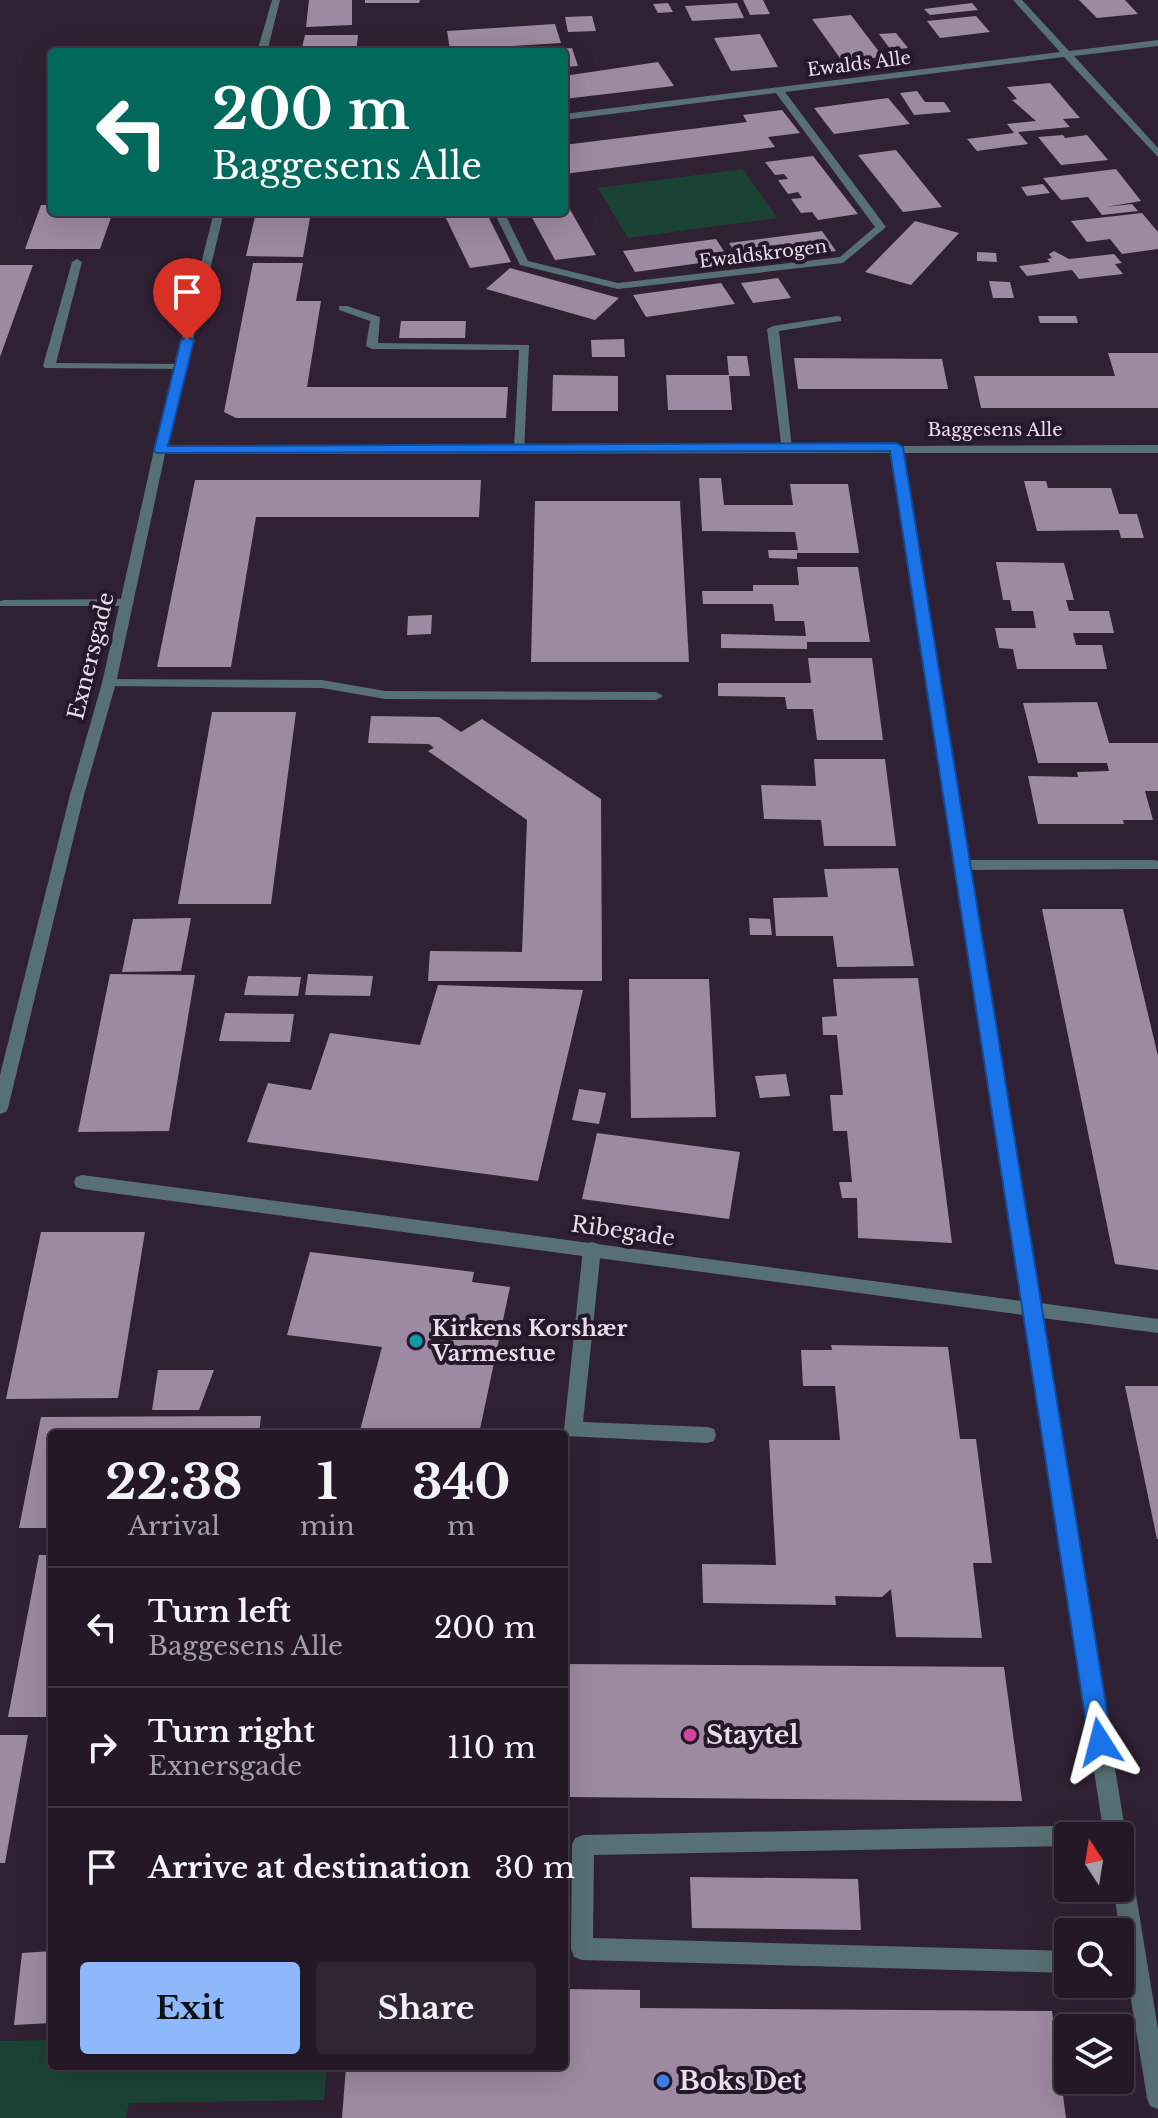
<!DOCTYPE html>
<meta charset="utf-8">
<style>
body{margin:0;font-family:"Libre Baskerville",serif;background:#302533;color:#f1f3f6;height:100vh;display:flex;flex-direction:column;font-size:30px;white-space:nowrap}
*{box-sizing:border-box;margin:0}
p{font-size:26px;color:#a3a0a7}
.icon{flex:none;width:44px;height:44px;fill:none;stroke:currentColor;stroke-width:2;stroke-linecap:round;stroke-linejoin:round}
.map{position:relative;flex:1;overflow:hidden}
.drawer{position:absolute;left:48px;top:1430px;width:520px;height:640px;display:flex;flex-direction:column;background:#241827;border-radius:8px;box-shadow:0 8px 32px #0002,0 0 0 2px #413744}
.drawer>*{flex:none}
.top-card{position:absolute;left:48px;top:48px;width:520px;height:168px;border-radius:8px;box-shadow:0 8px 32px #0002,0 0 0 2px #413744;background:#00695c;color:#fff;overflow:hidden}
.needle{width:52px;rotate:348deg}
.buttons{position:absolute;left:1054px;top:1822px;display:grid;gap:16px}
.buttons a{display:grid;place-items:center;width:80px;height:80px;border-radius:8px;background:#241827;box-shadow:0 8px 32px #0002,0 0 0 2px #413744;font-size:40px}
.pin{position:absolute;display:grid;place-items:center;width:68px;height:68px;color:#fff;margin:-82px -34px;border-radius:50% 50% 50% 0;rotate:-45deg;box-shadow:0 0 8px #0007}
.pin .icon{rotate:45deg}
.me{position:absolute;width:88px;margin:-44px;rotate:351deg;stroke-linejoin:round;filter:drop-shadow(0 0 6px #0008)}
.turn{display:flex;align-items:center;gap:28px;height:168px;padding:0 32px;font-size:36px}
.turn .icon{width:104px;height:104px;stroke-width:2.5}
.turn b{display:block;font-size:56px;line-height:68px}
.eta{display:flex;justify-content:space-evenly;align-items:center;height:136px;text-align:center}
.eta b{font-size:48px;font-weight:700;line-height:56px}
.action{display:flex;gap:16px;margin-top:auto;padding:16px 32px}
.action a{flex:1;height:92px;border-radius:8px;background:#8db9fc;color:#111;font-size:32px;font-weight:700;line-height:92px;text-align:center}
.action a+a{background:#302533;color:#f1f3f6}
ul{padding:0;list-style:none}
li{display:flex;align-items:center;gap:24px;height:120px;padding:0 32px;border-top:2px solid #413744}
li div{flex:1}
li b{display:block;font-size:30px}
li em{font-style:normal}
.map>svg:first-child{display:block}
.green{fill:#1b4333}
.building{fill:#9d89a1}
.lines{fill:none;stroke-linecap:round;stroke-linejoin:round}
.lane{fill:#577075;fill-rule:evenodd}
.street{fill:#577075;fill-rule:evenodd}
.route{fill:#1a73e8;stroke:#114b97;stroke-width:2}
.culture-dot{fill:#0f9aa8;stroke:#26172a;stroke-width:3}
.hotel-dot{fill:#d1479c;stroke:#26172a;stroke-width:3}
.shop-dot{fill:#3f7fe0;stroke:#26172a;stroke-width:3}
.labels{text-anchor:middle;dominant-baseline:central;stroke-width:8;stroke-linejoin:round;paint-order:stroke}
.far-street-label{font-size:18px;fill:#e9deec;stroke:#26172a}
.street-label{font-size:22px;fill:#e9deec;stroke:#26172a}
.poi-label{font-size:22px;font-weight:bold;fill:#e9deec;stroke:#26172a;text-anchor:start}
.near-poi-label{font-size:26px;font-weight:bold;fill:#e9deec;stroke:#26172a;text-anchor:start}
</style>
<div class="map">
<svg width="1158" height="2118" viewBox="0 0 1158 2118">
<rect width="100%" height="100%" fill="#302034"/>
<!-- green -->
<g class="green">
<polygon points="743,169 777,218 628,238 598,188"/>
<polygon points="52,2040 52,2066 327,2066 324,2100 129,2103 126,2118 0,2118 0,2041"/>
</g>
<!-- building -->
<g class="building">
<polygon points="309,0 352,0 352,25 306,27"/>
<polygon points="365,0 420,0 419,3 365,3"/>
<polygon points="743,0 763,0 770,14 750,15"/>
<polygon points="1079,0 1125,0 1138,14 1097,18"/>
<polygon points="668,3 673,12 658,13 653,4"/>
<polygon points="737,3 744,18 692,21 685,6"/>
<polygon points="972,3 978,10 930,15 924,9"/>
<polygon points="851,15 883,57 842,61 812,19"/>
<polygon points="592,16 596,31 568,32 565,17"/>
<polygon points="976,16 990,32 940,38 927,21"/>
<polygon points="555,24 561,43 450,50 447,31"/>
<polygon points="896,33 908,48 891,50 879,34"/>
<polygon points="760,34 778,67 731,71 714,38"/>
<polygon points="305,35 358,35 356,52 301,52"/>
<polygon points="438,47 440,52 400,52 400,50"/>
<polygon points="572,48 578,66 564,67 564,52 559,52 558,49"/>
<polygon points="658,62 674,86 564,99 564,76"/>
<polygon points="1050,83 1080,118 1063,119 1070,127 1018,132 1028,144 977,151 967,139 1014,133 1007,124 1036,121 1012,100 1017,99 1007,87"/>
<polygon points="917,91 925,102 944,102 951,112 914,115 900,93"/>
<polygon points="888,98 910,124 834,134 814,108"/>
<polygon points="782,110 800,133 768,137 775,147 564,174 564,145 747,122 743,115"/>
<polygon points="1063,135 1065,138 1087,135 1108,160 1061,165 1038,137"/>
<polygon points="896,150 942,207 903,212 858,155"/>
<polygon points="813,156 858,214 818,220 812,212 801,213 791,199 802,198 798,192 788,194 778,180 788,179 784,174 775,175 765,162"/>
<polygon points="1116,169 1141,201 1106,207 1132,204 1138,211 1102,215 1088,197 1061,200 1043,178"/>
<polygon points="1043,184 1050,193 1027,196 1021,187"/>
<polygon points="564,199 596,255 555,260 529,212 564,212"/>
<polygon points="41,205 52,205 52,212 113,212 100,249 25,249"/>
<polygon points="256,212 311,212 303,257 246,256"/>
<polygon points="443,212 486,212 511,262 470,268"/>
<polygon points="1142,213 1158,232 1158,249 1122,254 1110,239 1087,242 1071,221"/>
<polygon points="915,221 959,233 911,285 865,272"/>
<polygon points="822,231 836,251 742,264 729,243"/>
<polygon points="716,239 729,259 635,272 623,251"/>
<polygon points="1054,251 1069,259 1114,254 1122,263 1115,264 1123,274 1079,279 1072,270 1027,276 1019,266 1050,262 1047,259 1052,258 1049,254"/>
<polygon points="977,252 996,253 997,262 977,261"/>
<polygon points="253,263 303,263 296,301 321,301 307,387 508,387 506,418 236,418 224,412"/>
<polygon points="0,265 33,265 0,357"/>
<polygon points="510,268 619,298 595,320 486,289"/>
<polygon points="778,278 791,298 753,303 741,283"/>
<polygon points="989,281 1010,282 1014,298 993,298"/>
<polygon points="721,283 735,304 646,317 633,295"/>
<polygon points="1038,316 1076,316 1078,323 1040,323"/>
<polygon points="401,321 466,321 465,338 399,338"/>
<polygon points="624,339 625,357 592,357 591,340"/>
<polygon points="1108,353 1158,353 1158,408 981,408 974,376 1115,376"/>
<polygon points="727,356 747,356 750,376 729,376"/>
<polygon points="794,358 942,359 948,389 798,389"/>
<polygon points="553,375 618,376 618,411 552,411"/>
<polygon points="666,375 729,375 732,410 668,410"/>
<polygon points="699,478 721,478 724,505 793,505 790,484 848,484 859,553 797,553 797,559 769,558 768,550 798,550 795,532 702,531"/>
<polygon points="195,480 481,480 479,517 256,517 231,667 157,667"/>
<polygon points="1024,481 1046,481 1048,488 1111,488 1119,514 1137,514 1144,538 1121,538 1119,530 1037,531"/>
<polygon points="535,501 680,501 689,662 531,662"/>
<polygon points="996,562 1064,563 1074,600 1066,600 1069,611 1109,611 1114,633 1073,633 1076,645 1102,645 1107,669 1017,669 1013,649 999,648 995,628 1036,628 1033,611 1012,611 1010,600 1003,600"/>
<polygon points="797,567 858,567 870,642 807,642 807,649 721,648 721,634 806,636 804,621 775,621 773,604 703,604 702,591 753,591 753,585 799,585"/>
<polygon points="432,615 431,634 407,635 408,616"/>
<polygon points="808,658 872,658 883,740 817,740 813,709 787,709 785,697 718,696 718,683 811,683"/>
<polygon points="1097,702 1109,743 1158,743 1158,791 1145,791 1153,820 1123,820 1124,824 1038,824 1028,776 1078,777 1077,772 1109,771 1107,763 1038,763 1023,703"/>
<polygon points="212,712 296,712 271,904 178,904"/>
<polygon points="371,716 439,717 461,732 482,719 601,799 602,981 428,981 430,951 522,952 527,820 428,751 434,748 429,744 368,743"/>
<polygon points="814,759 885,759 896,846 824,846 821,820 764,819 761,785 816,786"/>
<polygon points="898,868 914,966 837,967 833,936 776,936 773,898 828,897 824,869"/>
<polygon points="1042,909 1123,909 1158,1056 1158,1270 1115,1264"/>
<polygon points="191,918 181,971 122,972 133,919"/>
<polygon points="749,918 770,919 772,935 750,935"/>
<polygon points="110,974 195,975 169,1131 78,1132"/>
<polygon points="308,974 373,976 370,996 305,995"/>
<polygon points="248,976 301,977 298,996 244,995"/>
<polygon points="918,978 952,1243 858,1238 857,1198 842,1198 839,1182 852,1182 847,1131 833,1131 830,1095 843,1095 837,1035 823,1035 822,1017 837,1016 833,979"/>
<polygon points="629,979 709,979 716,1117 631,1118"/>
<polygon points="438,985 583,990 538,1181 247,1142 268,1083 311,1090 330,1033 420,1045"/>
<polygon points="225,1013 294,1014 290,1042 219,1041"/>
<polygon points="786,1074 790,1096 760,1098 755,1076"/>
<polygon points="579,1089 606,1093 599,1124 572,1120"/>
<polygon points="597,1133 740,1152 729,1219 582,1199"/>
<polygon points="41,1232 145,1232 118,1398 6,1399"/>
<polygon points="310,1252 474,1272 472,1282 510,1287 479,1434 359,1434 382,1347 287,1335"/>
<polygon points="831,1345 948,1347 960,1439 976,1439 992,1563 973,1563 982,1638 896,1637 891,1589 882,1597 835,1596 836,1605 703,1603 702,1564 776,1565 769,1440 840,1440 835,1386 803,1386 801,1350 832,1350"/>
<polygon points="158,1370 214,1370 199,1410 152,1410"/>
<polygon points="1125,1386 1158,1386 1158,1539 1157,1539"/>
<polygon points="261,1416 259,1434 52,1434 52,1528 19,1528 41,1417"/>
<polygon points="39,1555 52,1555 52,1717 8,1717"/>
<polygon points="564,1664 1004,1667 1022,1801 564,1797"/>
<polygon points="0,1735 28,1735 5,1863 0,1863"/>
<polygon points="690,1877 858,1879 861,1930 692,1928"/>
<polygon points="52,1951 52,2023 14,2025 22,1953"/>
<polygon points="564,1989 640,1990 640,2008 1052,2011 1066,2118 342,2118 346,2066 564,2066"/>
</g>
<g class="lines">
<!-- lane -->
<g class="lane">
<polygon points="77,259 82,262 56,363 181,364 187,367 185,369 45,368 43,366 72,262"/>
<polygon points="339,306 347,306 380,317 378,343 529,345 524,452 516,452 514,449 519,350 372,349 366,346 370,321 339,310"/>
<polygon points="837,316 841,317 841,321 779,331 792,448 786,452 782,451 767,329 773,326"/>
<polygon points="127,599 133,603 132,606 0,606 0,601 5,600"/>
<polygon points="109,679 322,680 385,691 656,692 663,696 656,700 385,699 322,688 104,686 104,680"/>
<polygon points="962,860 1154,860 1158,861 1158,869 962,870 955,865"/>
<polygon points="592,1242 598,1244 601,1249 583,1422 707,1427 714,1429 716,1435 714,1441 707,1443 566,1436 564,1430 583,1249 586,1244"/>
<polygon points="1115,1825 1122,1828 1126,1835 1120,1843 1120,1836 1068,1836 1068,1846 594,1855 593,1938 1068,1951 1068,1973 582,1960 574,1957 571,1949 572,1845 575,1838 583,1835"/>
</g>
<!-- street -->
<g class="street">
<polygon points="272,0 280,0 267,52 257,52"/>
<polygon points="1013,0 1022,0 1069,51 1158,40 1158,46 1074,56 1158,148 1158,157 1064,57 785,92 886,227 843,263 618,289 520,265 494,212 504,212 528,261 618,283 840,257 875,227 776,93 564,120 564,114 1060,52"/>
<polygon points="214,212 224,212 167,446 891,446 896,443 901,446 1158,445 1158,453 903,453 1040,1303 1158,1319 1158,1333 1042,1318 1126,1836 1122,1843 1120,1844 1120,1836 1104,1836 1024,1315 82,1189 76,1187 74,1182 76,1177 82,1175 1022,1301 891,453 165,454 116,683 84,795 8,1108 6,1112 0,1114 0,1075 70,795 102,683 154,450"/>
<polygon points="1120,1853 1128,1856 1131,1864 1158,2029 1158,2109 1150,2106 1147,2098 1113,1888 1120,1888"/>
</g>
</g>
<!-- route -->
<polygon class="route" points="187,337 194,340 168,446 896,443 903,447 1112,1742 1109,1750 1100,1754 1092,1750 1089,1742 890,451 156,453 154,450 181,340"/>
<!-- markers -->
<circle class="culture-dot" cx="416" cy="1341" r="8"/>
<circle class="hotel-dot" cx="690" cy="1735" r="8"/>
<circle class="shop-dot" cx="663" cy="2081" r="8"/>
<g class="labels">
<!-- far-street labels -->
<g class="far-street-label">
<text transform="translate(859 64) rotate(-7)">Ewalds Alle</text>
<text transform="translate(763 254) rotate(-7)">Ewaldskrogen</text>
<text x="995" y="430">Baggesens Alle</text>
</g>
<!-- street labels -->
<g class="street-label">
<text transform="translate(91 656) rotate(-76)">Exnersgade</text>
<text transform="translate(623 1231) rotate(8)">Ribegade</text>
</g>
<!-- poi labels -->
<g class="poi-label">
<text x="432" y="1328">Kirkens Korshær<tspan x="432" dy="25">Varmestue</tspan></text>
</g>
<!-- near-poi labels -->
<g class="near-poi-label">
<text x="706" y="1735">Staytel</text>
<text x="679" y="2081">Boks Det</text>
</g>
</g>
</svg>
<div class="buttons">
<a><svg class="needle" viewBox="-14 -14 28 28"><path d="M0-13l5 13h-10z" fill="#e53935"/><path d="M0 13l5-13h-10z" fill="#a3a0a7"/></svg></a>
<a><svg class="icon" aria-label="search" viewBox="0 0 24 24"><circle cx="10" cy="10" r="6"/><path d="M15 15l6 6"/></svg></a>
<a><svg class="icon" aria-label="layers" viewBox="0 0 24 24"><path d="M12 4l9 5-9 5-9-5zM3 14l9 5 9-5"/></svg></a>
</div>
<div class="pin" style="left:187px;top:340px;background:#d93025"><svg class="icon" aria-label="arrive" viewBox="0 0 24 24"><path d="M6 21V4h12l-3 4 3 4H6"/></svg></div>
<svg class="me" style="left:1100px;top:1742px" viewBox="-20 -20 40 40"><path d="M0-17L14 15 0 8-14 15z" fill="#1a73e8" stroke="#fff" stroke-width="4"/></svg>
<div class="top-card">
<div class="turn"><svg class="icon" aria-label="left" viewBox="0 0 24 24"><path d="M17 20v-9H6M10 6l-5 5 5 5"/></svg><div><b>200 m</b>Baggesens Alle</div></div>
</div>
<section class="drawer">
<div class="eta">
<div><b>22:38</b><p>Arrival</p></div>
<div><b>1</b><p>min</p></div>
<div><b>340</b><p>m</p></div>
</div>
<ul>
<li><svg class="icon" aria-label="left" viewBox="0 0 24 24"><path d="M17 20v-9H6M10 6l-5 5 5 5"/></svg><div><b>Turn left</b><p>Baggesens Alle</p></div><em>200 m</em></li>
<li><svg class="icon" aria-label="right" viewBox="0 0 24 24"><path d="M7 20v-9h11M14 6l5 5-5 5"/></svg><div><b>Turn right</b><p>Exnersgade</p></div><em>110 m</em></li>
<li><svg class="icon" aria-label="arrive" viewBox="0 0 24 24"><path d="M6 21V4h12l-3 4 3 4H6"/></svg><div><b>Arrive at destination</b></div><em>30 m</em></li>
</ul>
<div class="action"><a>Exit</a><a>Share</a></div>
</section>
</div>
